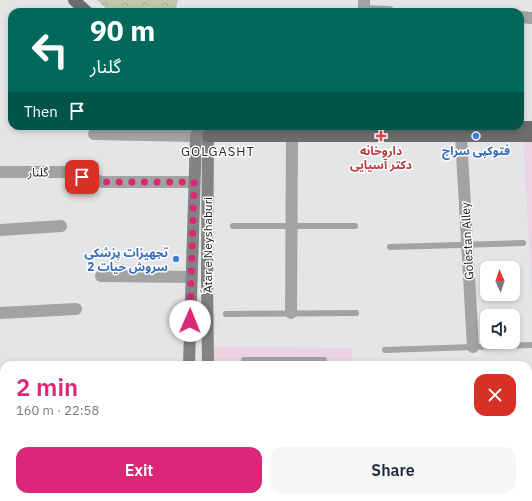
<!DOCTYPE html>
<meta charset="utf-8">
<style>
body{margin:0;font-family:"IBM Plex Sans","Noto Sans Arabic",sans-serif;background:#f6f6f7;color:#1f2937;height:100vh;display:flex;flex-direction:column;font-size:15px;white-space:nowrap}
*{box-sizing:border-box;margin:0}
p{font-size:13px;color:#747a83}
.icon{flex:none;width:22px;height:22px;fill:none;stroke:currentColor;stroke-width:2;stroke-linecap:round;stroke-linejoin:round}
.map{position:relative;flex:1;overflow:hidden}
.sheet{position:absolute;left:0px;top:361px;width:532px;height:140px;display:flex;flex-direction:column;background:#fff;border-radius:12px 12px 0 0;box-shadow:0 2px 6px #0003}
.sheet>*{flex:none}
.hud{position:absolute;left:8px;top:8px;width:516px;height:122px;border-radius:12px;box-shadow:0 2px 6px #0003;background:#00695c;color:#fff;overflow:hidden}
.needle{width:26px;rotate:357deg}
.buttons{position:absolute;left:480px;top:261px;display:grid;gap:8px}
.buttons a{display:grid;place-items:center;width:40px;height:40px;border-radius:8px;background:#fff;box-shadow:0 2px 6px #0003;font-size:20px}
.pin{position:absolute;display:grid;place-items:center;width:34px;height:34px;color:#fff;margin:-17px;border-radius:8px;box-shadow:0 2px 6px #0006}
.me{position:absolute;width:44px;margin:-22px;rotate:1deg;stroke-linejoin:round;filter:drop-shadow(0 0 3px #0008)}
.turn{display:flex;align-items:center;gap:14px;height:84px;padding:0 16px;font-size:18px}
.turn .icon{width:52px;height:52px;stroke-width:2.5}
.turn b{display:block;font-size:28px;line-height:34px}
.then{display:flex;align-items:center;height:38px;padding:0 16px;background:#0003;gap:8px;font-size:15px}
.round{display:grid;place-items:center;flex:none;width:42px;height:42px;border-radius:12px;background:#f6f6f7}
.head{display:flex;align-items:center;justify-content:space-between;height:68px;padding:0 16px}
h1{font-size:24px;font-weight:600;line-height:30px;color:#db2777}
.action{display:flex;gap:8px;margin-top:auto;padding:8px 16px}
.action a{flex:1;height:46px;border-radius:12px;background:#db2777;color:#fff;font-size:16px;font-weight:600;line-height:46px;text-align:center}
.action a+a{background:#f6f6f7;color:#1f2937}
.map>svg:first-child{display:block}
.built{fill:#d2dae0}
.medical{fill:#ead4e1}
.forest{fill:url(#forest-crowns)}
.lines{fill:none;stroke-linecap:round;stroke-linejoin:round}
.service{stroke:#a3a3a2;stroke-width:6}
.minor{stroke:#a3a3a2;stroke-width:12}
.tertiary{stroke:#a3a3a2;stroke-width:12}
.secondary{stroke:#828382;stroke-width:12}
.primary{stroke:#6c6d6b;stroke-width:12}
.route{stroke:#db2777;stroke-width:7;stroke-dasharray:0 12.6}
.health-dot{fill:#e0444e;stroke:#fff;stroke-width:1.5}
.shop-dot{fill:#3f7fe0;stroke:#fff;stroke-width:1.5}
.labels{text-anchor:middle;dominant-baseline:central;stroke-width:3;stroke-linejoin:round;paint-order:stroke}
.health-label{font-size:12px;font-weight:bold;fill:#be3a42;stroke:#fff}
.shop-label{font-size:12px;font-weight:bold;fill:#366cbe;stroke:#fff}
.street-label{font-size:12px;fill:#19191a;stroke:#fff}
.neighbourhood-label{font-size:13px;letter-spacing:1px;fill:#292a2b;stroke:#fff}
</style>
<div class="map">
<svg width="532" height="501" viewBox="0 0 532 501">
<defs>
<pattern id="forest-crowns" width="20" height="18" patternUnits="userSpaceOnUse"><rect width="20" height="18" fill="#c1c6ac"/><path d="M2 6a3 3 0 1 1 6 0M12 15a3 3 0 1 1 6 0" fill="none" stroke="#a5aa93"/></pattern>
</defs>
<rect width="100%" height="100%" fill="#e4e5e6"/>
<!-- built -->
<polygon class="built" points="50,497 172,497 173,501 50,501"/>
<!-- medical -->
<g class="medical">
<polygon points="523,137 532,137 532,293"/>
<polygon points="204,346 352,348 352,365 205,365"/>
<polygon points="528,408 532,408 532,501 224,501 223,497 528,497"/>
</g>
<!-- forest -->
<polygon class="forest" points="97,0 178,0 175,12 110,12"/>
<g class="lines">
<!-- service -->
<g class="service">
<polyline points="233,226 355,226"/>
<polyline points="390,247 523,243"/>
<polyline points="226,314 356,313"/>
<polyline points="385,350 532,345"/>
<polyline points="244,360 324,360 323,365"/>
<polyline points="528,491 532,491"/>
<polyline points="11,497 12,501"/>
</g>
<!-- minor -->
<g class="minor">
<polyline points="364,11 389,12"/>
<polyline points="364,12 364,0"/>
<polyline points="520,17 532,18"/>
<polyline points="94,134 196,136"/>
<polyline points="461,136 473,347"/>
<polyline points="0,172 69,172 82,177 103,182 194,182"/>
<polyline points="0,230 61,226"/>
<polyline points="101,276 191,277"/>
<polyline points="0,313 76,309"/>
<polyline points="291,313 292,135"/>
<polyline points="0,395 4,395"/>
<polyline points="45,497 45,501"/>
</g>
<!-- tertiary -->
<polyline class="tertiary" points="0,445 4,444"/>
<!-- secondary -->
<g class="secondary">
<polyline points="202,126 208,136 207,278 208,365"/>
<polyline points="189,365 196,136 202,126"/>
<polyline points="203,497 204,501"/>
<polyline points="223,497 224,501"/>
</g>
<!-- primary -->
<g class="primary">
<polyline points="74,0 87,12"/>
<polyline points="241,126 532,127"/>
<polyline points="208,136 532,136"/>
</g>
</g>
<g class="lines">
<!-- route -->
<polyline class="route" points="82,177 103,182 194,182 190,321"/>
</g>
<!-- markers -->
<path class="health-dot" d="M379 130h4v4h4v4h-4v4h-4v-4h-4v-4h4z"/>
<g class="shop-dot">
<circle cx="476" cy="136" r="4"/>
<circle cx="176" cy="259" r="4"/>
</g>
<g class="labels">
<!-- health labels -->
<g class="health-label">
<text x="381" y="150">داروخانه<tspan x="381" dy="14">دکتر آسیایی</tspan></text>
</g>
<!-- shop labels -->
<g class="shop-label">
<text x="476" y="150">فتوکپی سراج</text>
<text x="168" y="252" text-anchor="end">تجهیزات پزشکی<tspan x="168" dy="14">سروش حیات 2</tspan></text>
</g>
<!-- street labels -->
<g class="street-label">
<text transform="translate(38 172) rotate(-1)">گلنار</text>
<text transform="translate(467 241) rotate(-93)">Golestan Alley</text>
<text transform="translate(207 245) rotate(-90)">ََAtar e Neyshaburi</text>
</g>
<!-- neighbourhood labels -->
<g class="neighbourhood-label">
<text x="218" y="151">GOLGASHT</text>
</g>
</g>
</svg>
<div class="buttons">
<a><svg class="needle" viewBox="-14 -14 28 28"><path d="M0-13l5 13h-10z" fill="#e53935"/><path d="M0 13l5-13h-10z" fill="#747a83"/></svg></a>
<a><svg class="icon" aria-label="sound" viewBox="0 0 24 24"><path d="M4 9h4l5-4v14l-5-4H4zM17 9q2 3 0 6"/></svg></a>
</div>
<div class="pin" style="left:82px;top:177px;background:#d93025"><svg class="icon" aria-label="arrive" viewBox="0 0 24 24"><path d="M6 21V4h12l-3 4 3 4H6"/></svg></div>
<svg class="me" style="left:190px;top:321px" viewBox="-20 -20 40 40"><circle r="19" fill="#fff"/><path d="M0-13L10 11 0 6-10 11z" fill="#db2777"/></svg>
<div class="hud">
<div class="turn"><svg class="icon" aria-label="left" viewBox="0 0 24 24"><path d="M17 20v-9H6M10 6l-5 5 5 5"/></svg><div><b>90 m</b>گلنار</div></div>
<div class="then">Then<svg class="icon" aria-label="arrive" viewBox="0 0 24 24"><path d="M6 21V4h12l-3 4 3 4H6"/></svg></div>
</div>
<section class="sheet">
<div class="head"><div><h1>2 min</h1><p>160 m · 22:58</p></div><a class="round" style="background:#d93025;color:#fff"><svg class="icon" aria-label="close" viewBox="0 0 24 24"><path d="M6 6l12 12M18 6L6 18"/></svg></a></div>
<div class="action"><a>Exit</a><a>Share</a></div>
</section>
</div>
